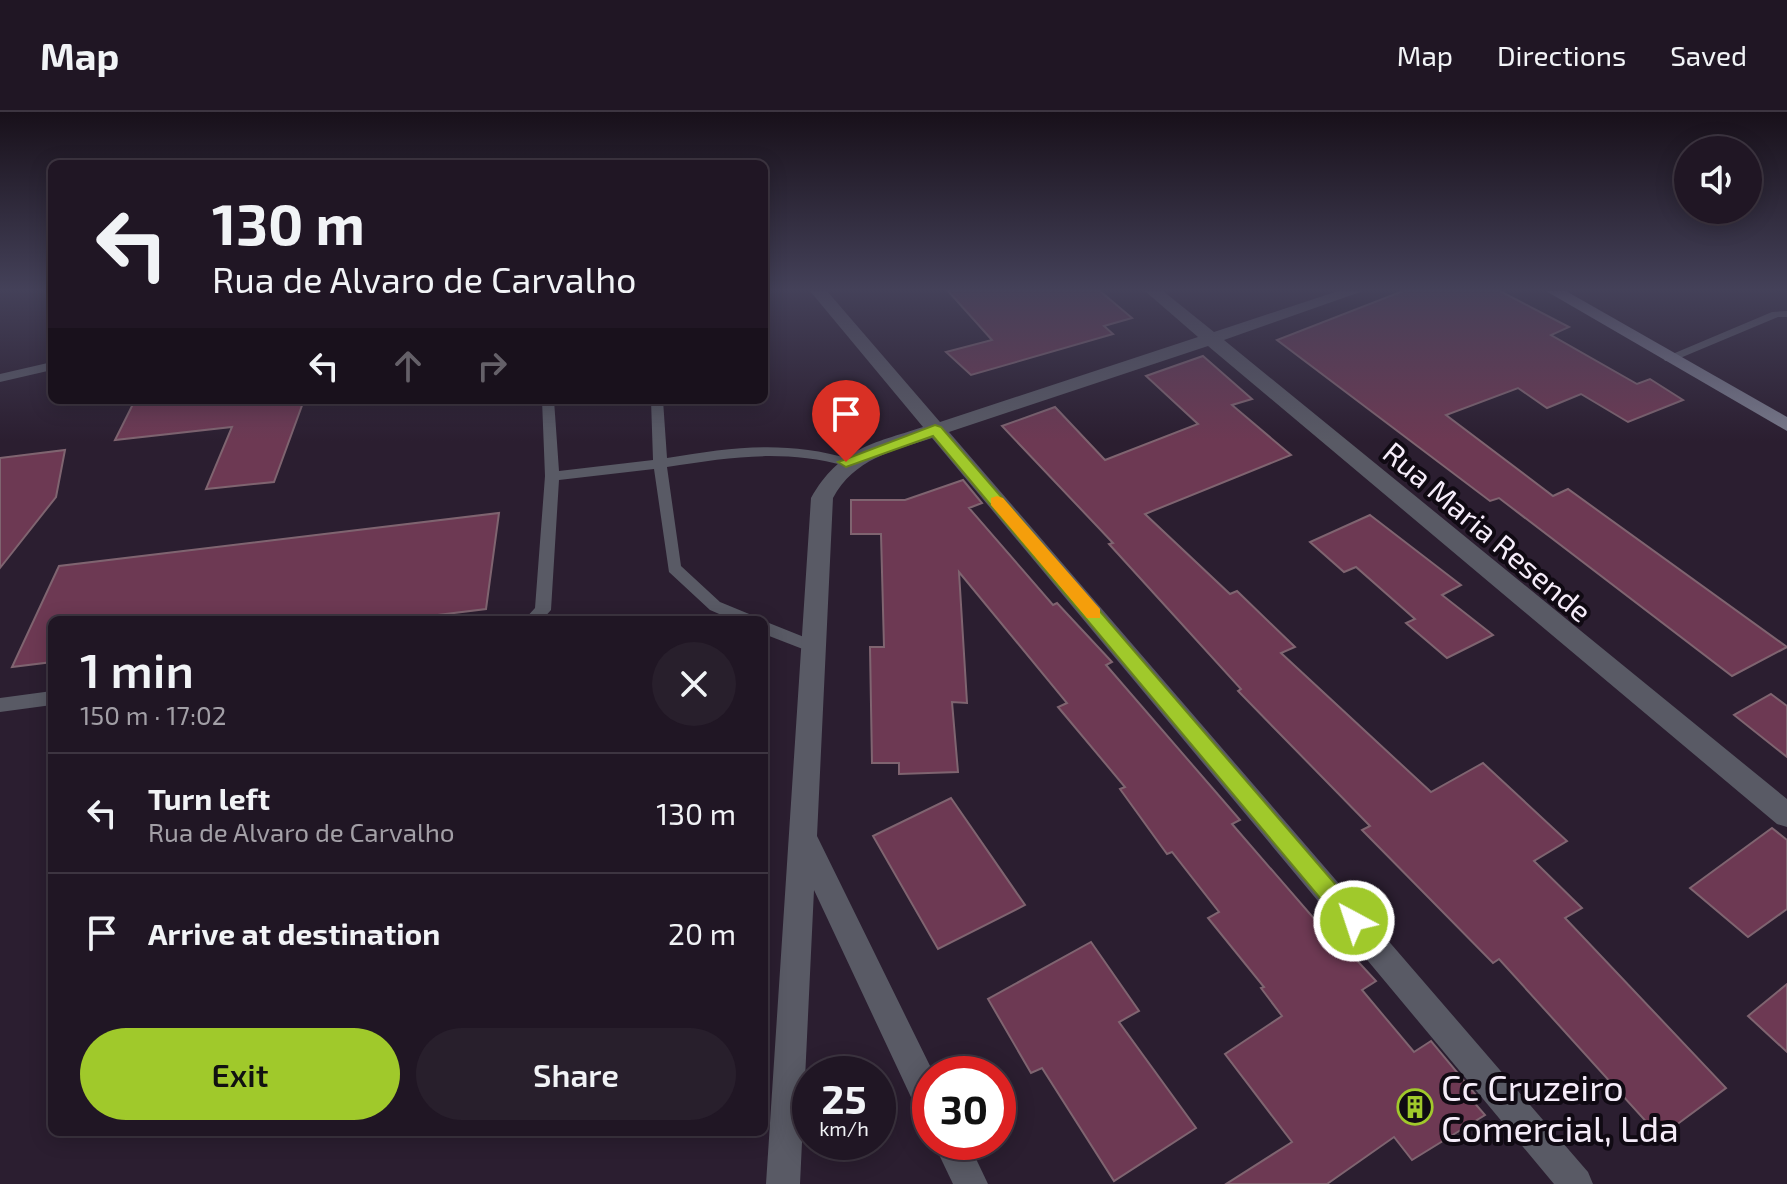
<!DOCTYPE html>
<meta charset="utf-8">
<style>
body{margin:0;font-family:"Exo 2",sans-serif;background:#281f2c;color:#f1f3f6;height:100vh;display:flex;flex-direction:column;font-size:30px;white-space:nowrap}
*{box-sizing:border-box;margin:0}
p{font-size:26px;color:#a29fa6}
.icon{flex:none;width:44px;height:44px;fill:none;stroke:currentColor;stroke-width:2;stroke-linecap:round;stroke-linejoin:round}
.map{position:relative;flex:1;overflow:hidden}
.details{position:absolute;left:48px;top:504px;width:720px;height:520px;display:flex;flex-direction:column;background:#201624;border-radius:12px;box-shadow:0 4px 20px #0003,0 0 0 2px #3d3541}
.details>*{flex:none}
.hud{position:absolute;left:48px;top:48px;width:720px;height:244px;border-radius:12px;box-shadow:0 4px 20px #0003,0 0 0 2px #3d3541;background:#201624;color:#f1f3f6;overflow:hidden}
.controls{position:absolute;left:1674px;top:24px;display:grid;gap:16px}
.controls a{display:grid;place-items:center;width:88px;height:88px;border-radius:50%;background:#201624;box-shadow:0 4px 20px #0003,0 0 0 2px #3d3541;font-size:40px}
.speed{position:absolute;left:792px;top:944px;display:flex;gap:16px;font-size:40px;font-weight:700;text-align:center}
.speed>*{display:grid;place-content:center;width:104px;height:104px;border-radius:50%;background:#201624;box-shadow:0 4px 20px #0003,0 0 0 2px #3d3541;line-height:1}
.speed small{font-size:20px;font-weight:400}
.speed .limit{border:12px solid #d22;background:#fff;color:#111}
.pin{position:absolute;display:grid;place-items:center;width:68px;height:68px;color:#fff;margin:-82px -34px;border-radius:50% 50% 50% 0;rotate:-45deg;box-shadow:0 0 8px #0007}
.pin .icon{rotate:45deg}
.me{position:absolute;width:88px;margin:-44px;rotate:320deg;stroke-linejoin:round;filter:drop-shadow(0 0 6px #0008)}
.turn{display:flex;align-items:center;gap:28px;height:168px;padding:0 32px;font-size:36px}
.turn .icon{width:104px;height:104px;stroke-width:2.5}
.turn b{display:block;font-size:56px;line-height:68px}
.lanes{display:flex;align-items:center;height:76px;padding:0 32px;background:#0003;justify-content:center;gap:40px;direction:ltr}
.lanes .off{opacity:.35}
.round{display:grid;place-items:center;flex:none;width:84px;height:84px;border-radius:42px;background:#281f2c}
.headline{display:flex;align-items:center;justify-content:space-between;height:136px;padding:0 32px}
h1{font-size:48px;font-weight:600;line-height:60px}
.cta{display:flex;gap:16px;margin-top:auto;padding:16px 32px}
.cta a{flex:1;height:92px;border-radius:48px;background:#a0c92b;color:#111;font-size:32px;font-weight:600;line-height:92px;text-align:center}
.cta a+a{background:#281f2c;color:#f1f3f6}
ul{padding:0;list-style:none}
li{display:flex;align-items:center;gap:24px;height:120px;padding:0 32px;border-top:2px solid #3d3541}
li div{flex:1}
li b{display:block;font-size:30px}
li em{font-style:normal}
header{display:flex;align-items:center;gap:48px;box-sizing:border-box;height:112px;padding:0 40px;background:#201624;border-bottom:2px solid #3d3541}
header strong{font-size:38px}
nav{display:flex;gap:44px;margin-inline-start:auto;font-size:28px}
.map>svg:first-child{display:block}
.building{fill:#6d3953;stroke:#7f6470;stroke-width:2}
.lines{fill:none;stroke-linecap:round;stroke-linejoin:round}
.lane{fill:#595a65;fill-rule:evenodd}
.street{fill:#595a65;fill-rule:evenodd}
.secondary{fill:#777889;fill-rule:evenodd}
.route{fill:#a0c92b;stroke:#68831c;stroke-width:2}
.slow{fill:#f59e0b}
.labels{text-anchor:middle;dominant-baseline:central;stroke-width:8;stroke-linejoin:round;paint-order:stroke}
.street-label{font-size:30px;fill:#f5ecf9;stroke:#100a13}
.near-poi-label{font-size:36px;fill:#f5ecf9;stroke:#100a13;text-anchor:start}
</style>
<header>
<strong>Map</strong>
<nav><a>Map</a><a>Directions</a><a>Saved</a></nav>
</header>
<div class="map">
<svg width="1787" height="1072" viewBox="0 0 1787 1072">
<rect width="100%" height="100%" fill="#2b1e30"/>
<!-- building -->
<g class="building">
<polygon points="948,179 1100,179 1132,206 1104,214 1113,222 971,263 946,240 992,228"/>
<polygon points="1403,179 1500,179 1569,215 1551,223 1637,272 1650,267 1683,288 1628,310 1581,282 1547,296 1518,276 1446,303 1553,384 1568,377 1787,535 1732,564 1499,386 1490,389 1277,228"/>
<polygon points="1203,244 1252,287 1232,293 1291,343 1145,402 1230,482 1237,479 1295,535 1281,541 1431,680 1483,651 1567,729 1534,749 1582,796 1565,806 1726,976 1660,1025 1499,847 1493,851 1362,718 1370,714 1238,579 1241,577 1109,432 1113,431 1002,314 1055,295 1105,348 1198,312 1146,264"/>
<polygon points="135,288 304,288 274,370 206,377 232,315 115,328"/>
<polygon points="65,338 56,385 0,456 0,346"/>
<polygon points="963,368 982,391 969,396 1053,493 1057,491 1112,550 1106,553 1240,708 1232,712 1336,832 1340,830 1376,869 1362,878 1414,940 1431,929 1476,983 1471,987 1485,1003 1412,1048 1394,1025 1327,1072 1226,1072 1292,1030 1225,942 1282,904 1261,876 1264,875 1208,806 1219,800 1172,740 1167,742 1120,677 1125,675 1058,595 1067,591 959,460 967,591 952,590 958,660 899,662 899,651 872,651 870,535 884,535 881,422 851,422 851,388 905,388"/>
<polygon points="499,401 486,497 397,508 52,508 52,550 12,555 59,454"/>
<polygon points="1370,403 1461,473 1442,483 1493,523 1447,546 1406,511 1415,507 1356,455 1344,460 1310,430"/>
<polygon points="1771,582 1787,594 1787,645 1734,603"/>
<polygon points="951,686 1025,793 938,837 873,724"/>
<polygon points="1772,716 1787,728 1787,797 1748,825 1690,776"/>
<polygon points="1091,830 1139,899 1119,910 1196,1016 1114,1069 1042,956 1031,961 988,887"/>
<polygon points="1787,872 1787,940 1748,904"/>
</g>
<g class="lines">
<!-- lane -->
<g class="lane">
<polygon points="1787,199 1787,205 1778,205 1673,249 1665,249 1663,246 1772,200"/>
<polygon points="52,250 52,258 0,270 0,262"/>
<path d="M542 288H554L559 359 653 348 651 288H663L667 346C733 335 785 328 851 347L853 350 846 354C782 337 731 345 667 355L681 454 720 490 754 504 756 508H733L710 498 669 460 654 357 559 368 551 498 542 508H524L535 496 545 364Z"/>
<polygon points="764,509 819,531 821,535 819,539 813,541 764,522"/>
<polygon points="52,579 52,593 0,600 0,586"/>
</g>
<!-- street -->
<g class="street">
<path d="M810 179H827L940 310 1198 225 1145 179H1163L1214 220 1338 179H1363L1224 228 1787 687V715L1777 712 1208 234 949 320 1588 1060 1593 1072H1554L932 326C892 339 854 347 833 386L817 724 934 962H930V1004L918 1000 814 778 800 1072H766L811 386C840 336 871 332 923 315Z"/>
<polygon points="933,1030 968,1030 988,1072 953,1072"/>
</g>
<!-- secondary -->
<polygon class="secondary" points="1546,179 1566,179 1787,305 1787,319"/>
</g>
<!-- sky -->
<linearGradient id="sky" x2="0" y2="1"><stop stop-color="#18101a"/><stop offset="0.54" stop-color="#444159"/><stop offset="1" stop-color="#444159" stop-opacity="0"/></linearGradient>
<rect width="1787" height="329" fill="url(#sky)"/>
<!-- route -->
<polygon class="route" points="935,313 941,315 1361,802 1365,809 1361,817 1354,820 1346,817 933,324 846,355 838,350"/>
<!-- slow -->
<polygon class="slow" points="997,384 1003,386 1100,497 1100,506 1087,506 991,393 991,386"/>
<!-- icons -->
<defs>
<symbol id="building-ring" viewBox="-11 -11 22 22"><circle r="9.5" fill="#100a13" stroke="#a0c92b" stroke-width="1.5"/><path d="M-4-6H4V6H1V3H-1V6H-4ZM-2.5-4.3h1.7v1.8h-1.7ZM.8-4.3h1.7v1.8H.8ZM-2.5-1h1.7V.8h-1.7ZM.8-1h1.7V.8H.8Z" fill="#a0c92b"/></symbol>
</defs>
<g fill-rule="evenodd">
<use href="#building-ring" x="1395" y="975" width="40" height="40"/>
</g>
<g class="labels">
<!-- street labels -->
<g class="street-label">
<text transform="translate(1488 419) rotate(40)">Rua Maria Resende</text>
</g>
<!-- near-poi labels -->
<g class="near-poi-label">
<text x="1441" y="974">Cc Cruzeiro<tspan x="1441" dy="41">Comercial, Lda</tspan></text>
</g>
</g>
</svg>
<div class="controls">
<a><svg class="icon" aria-label="sound" viewBox="0 0 24 24"><path d="M4 9h4l5-4v14l-5-4H4zM17 9q2 3 0 6"/></svg></a>
</div>
<div class="speed"><div>25<small>km/h</small></div><div class="limit">30</div></div>
<div class="pin" style="left:846px;top:350px;background:#d93025"><svg class="icon" aria-label="arrive" viewBox="0 0 24 24"><path d="M6 21V4h12l-3 4 3 4H6"/></svg></div>
<svg class="me" style="left:1354px;top:809px" viewBox="-20 -20 40 40"><circle r="17" fill="#a0c92b" stroke="#fff" stroke-width="3"/><path d="M0-11L8 9 0 5-8 9z" fill="#fff"/></svg>
<div class="hud">
<div class="turn"><svg class="icon" aria-label="left" viewBox="0 0 24 24"><path d="M17 20v-9H6M10 6l-5 5 5 5"/></svg><div><b>130 m</b>Rua de Alvaro de Carvalho</div></div>
<div class="lanes"><svg class="icon" aria-label="left" viewBox="0 0 24 24"><path d="M17 20v-9H6M10 6l-5 5 5 5"/></svg><svg class="icon off" aria-label="ahead" viewBox="0 0 24 24"><path d="M12 20V5M6 11l6-6 6 6"/></svg><svg class="icon off" aria-label="right" viewBox="0 0 24 24"><path d="M7 20v-9h11M14 6l5 5-5 5"/></svg></div>
</div>
<section class="details">
<div class="headline"><div><h1>1 min</h1><p>150 m · 17:02</p></div><a class="round"><svg class="icon" aria-label="close" viewBox="0 0 24 24"><path d="M6 6l12 12M18 6L6 18"/></svg></a></div>
<ul>
<li><svg class="icon" aria-label="left" viewBox="0 0 24 24"><path d="M17 20v-9H6M10 6l-5 5 5 5"/></svg><div><b>Turn left</b><p>Rua de Alvaro de Carvalho</p></div><em>130 m</em></li>
<li><svg class="icon" aria-label="arrive" viewBox="0 0 24 24"><path d="M6 21V4h12l-3 4 3 4H6"/></svg><div><b>Arrive at destination</b></div><em>20 m</em></li>
</ul>
<div class="cta"><a>Exit</a><a>Share</a></div>
</section>
</div>
